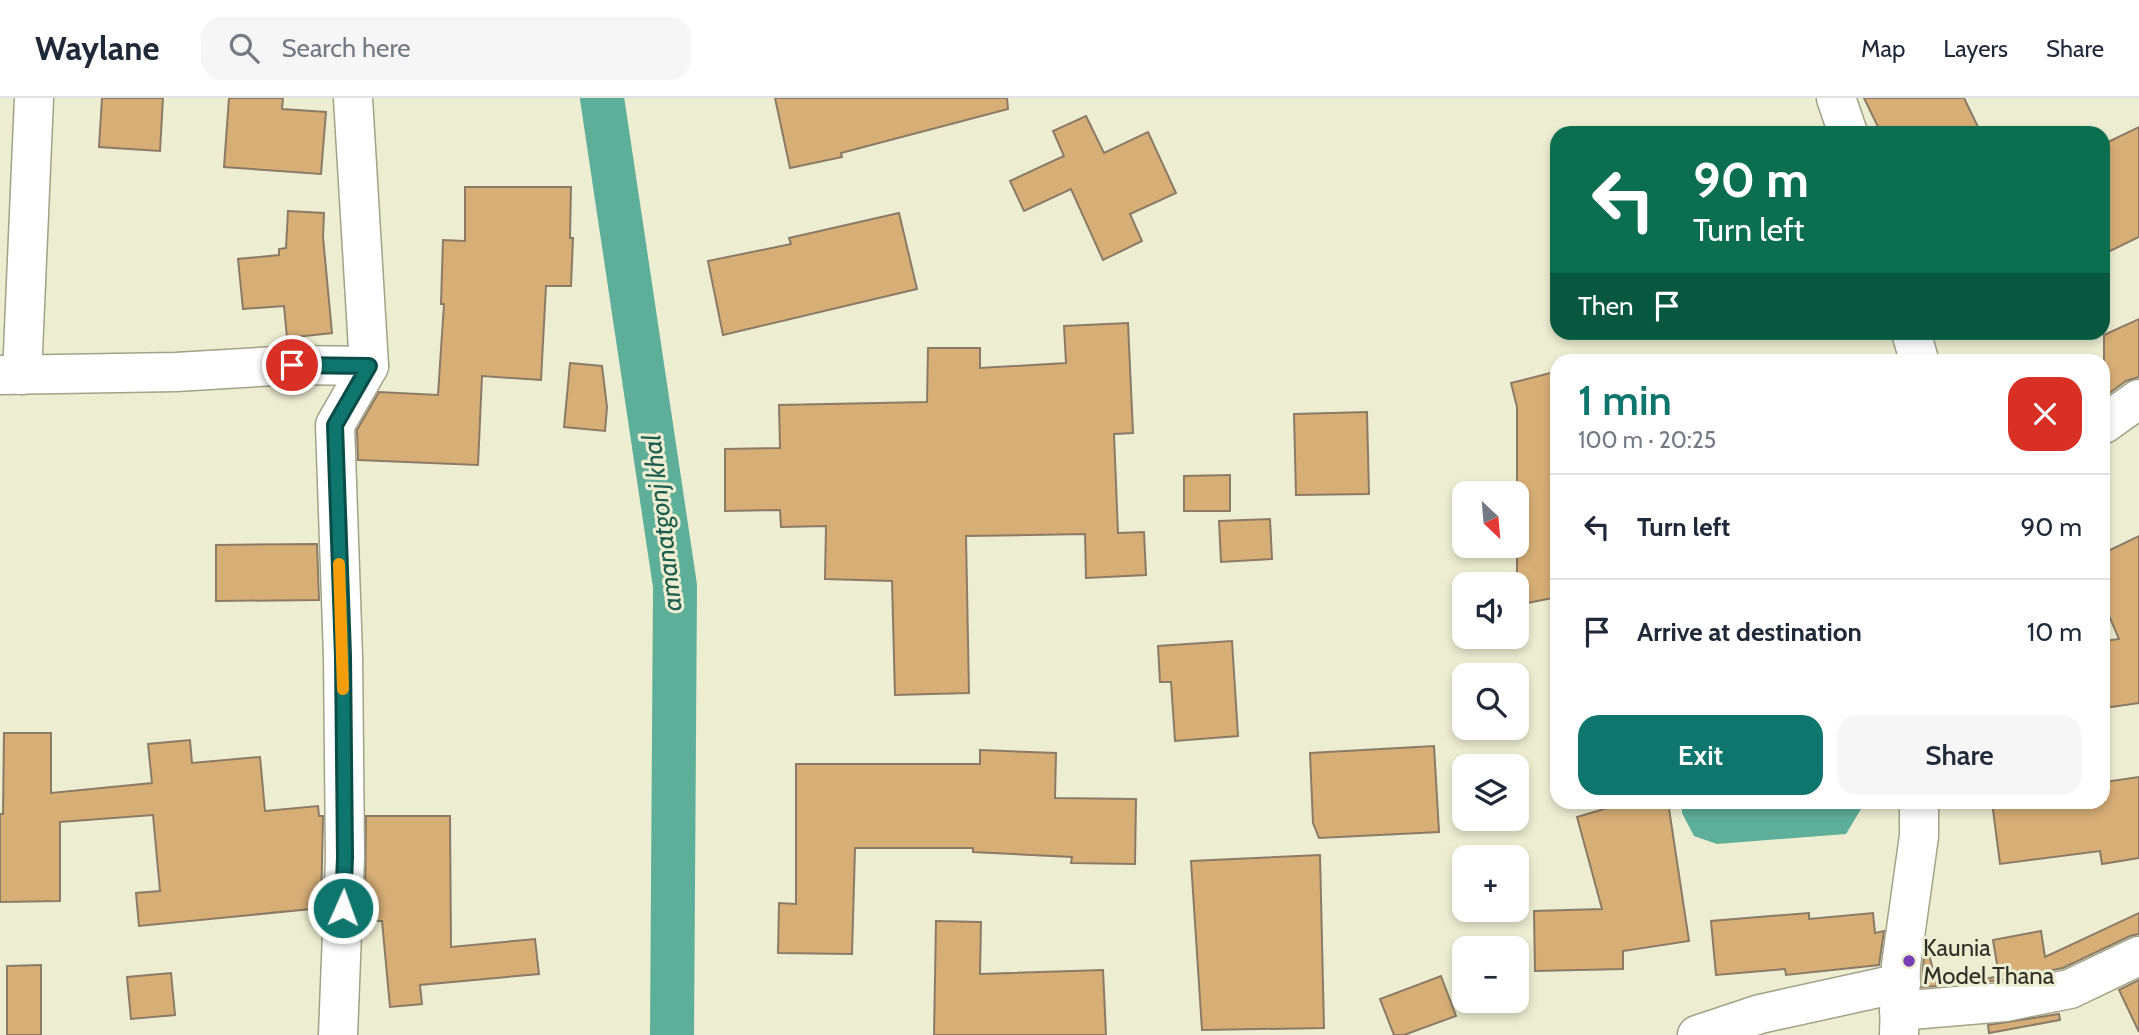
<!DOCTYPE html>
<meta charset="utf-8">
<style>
body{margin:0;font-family:Cabin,sans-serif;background:#f6f6f7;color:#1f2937;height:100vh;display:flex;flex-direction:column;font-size:26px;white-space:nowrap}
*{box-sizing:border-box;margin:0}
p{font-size:23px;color:#747a83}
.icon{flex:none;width:38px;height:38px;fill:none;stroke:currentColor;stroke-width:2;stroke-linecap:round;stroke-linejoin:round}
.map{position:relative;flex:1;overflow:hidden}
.sheet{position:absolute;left:1550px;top:256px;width:560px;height:455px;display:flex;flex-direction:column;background:#fff;border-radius:21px;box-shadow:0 4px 10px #0003}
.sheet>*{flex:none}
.guide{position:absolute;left:1550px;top:28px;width:560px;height:214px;border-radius:21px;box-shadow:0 4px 10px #0003;background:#0b6e4f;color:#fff;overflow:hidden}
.needle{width:46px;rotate:154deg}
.tools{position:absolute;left:1452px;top:383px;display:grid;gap:14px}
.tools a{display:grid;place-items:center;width:77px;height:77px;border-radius:14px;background:#fff;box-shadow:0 4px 10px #0003;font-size:35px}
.pin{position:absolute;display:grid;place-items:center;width:60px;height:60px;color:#fff;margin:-30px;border:4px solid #fff;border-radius:50%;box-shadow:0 2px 7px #0007}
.me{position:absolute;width:77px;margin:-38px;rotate:2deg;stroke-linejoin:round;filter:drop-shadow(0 0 5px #0008)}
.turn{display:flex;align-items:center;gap:24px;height:147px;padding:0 28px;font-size:32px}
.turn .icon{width:91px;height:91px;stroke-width:2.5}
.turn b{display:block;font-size:49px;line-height:60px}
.then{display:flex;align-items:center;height:66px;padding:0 28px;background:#0003;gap:14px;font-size:26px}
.round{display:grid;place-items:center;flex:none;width:74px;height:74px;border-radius:21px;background:#f6f6f7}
.summary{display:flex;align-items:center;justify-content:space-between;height:119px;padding:0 28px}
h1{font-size:42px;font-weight:600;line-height:52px;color:#0f766e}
.cta{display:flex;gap:14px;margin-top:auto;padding:14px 28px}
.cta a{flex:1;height:80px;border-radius:21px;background:#0f766e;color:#fff;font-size:28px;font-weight:600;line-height:80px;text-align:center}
.cta a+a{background:#f6f6f7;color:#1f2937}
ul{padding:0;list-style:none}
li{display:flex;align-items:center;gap:21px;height:105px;padding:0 28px;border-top:2px solid #e0e1e3}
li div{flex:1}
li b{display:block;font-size:26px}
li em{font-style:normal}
header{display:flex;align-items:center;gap:42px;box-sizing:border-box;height:98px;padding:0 35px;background:#fff;border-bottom:2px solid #e0e1e3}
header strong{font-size:33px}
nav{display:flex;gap:38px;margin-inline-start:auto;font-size:24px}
.search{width:490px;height:63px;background:#f6f6f7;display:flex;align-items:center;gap:18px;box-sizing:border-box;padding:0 24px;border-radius:21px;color:#747a83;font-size:26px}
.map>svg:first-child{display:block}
.water{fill:#5daf99}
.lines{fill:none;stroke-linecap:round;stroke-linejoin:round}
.canal{stroke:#5daf99;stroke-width:44}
.building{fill:#d7ae76;stroke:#8b7b66;stroke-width:2}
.minor-casing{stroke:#a2a288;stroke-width:41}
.major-casing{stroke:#a2a288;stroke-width:41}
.minor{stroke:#fff;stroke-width:38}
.major{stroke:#fff;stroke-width:38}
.route-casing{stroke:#0a4d48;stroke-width:18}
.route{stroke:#0f766e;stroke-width:12}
.slow{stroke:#f59e0b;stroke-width:12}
.poi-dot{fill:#793eb5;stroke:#ededd2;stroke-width:2.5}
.labels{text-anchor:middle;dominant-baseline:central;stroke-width:6;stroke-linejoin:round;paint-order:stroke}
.poi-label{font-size:24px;fill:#2f2f25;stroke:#ededd2;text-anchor:start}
.water-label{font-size:26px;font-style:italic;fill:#1b5d4d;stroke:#ededd2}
</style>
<header>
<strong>Waylane</strong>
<div class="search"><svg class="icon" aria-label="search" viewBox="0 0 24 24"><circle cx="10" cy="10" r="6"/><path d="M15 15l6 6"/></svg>Search here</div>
<nav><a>Map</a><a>Layers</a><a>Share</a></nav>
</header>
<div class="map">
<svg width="2139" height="937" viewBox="0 0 2139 937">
<rect width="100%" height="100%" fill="#ededd2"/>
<!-- water -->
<polygon class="water" points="1682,704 1862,704 1861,711 1846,736 1717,746 1694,738 1682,715"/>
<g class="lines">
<!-- canal -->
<polyline class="canal" points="602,0 675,488 672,937"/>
</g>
<!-- building -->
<g class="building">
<polygon points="102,0 163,0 160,53 99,49"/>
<polygon points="229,0 283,0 282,11 326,14 321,76 224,69"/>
<polygon points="775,0 1007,0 1008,11 841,55 842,59 790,70"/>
<polygon points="1864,0 1964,0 1981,35 1881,35"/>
<polygon points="1086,18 1104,55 1148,34 1176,95 1130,116 1142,143 1103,162 1071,91 1024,113 1010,83 1064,58 1053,33"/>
<polygon points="2139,29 2139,139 2104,156 2104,46"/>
<polygon points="465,89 571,89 570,140 573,140 571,188 546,188 541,282 482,278 478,367 358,362 357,332 379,294 438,297 444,206 441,206 443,142 465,143"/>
<polygon points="288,113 324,115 323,139 332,235 287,240 284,208 243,211 238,161 279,157 279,151 286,150"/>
<polygon points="899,115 917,191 723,237 708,163 791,146 789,140"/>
<polygon points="2139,221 2139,279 2126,283 2104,299 2104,237"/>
<polygon points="1128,225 1133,335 1114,336 1118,435 1144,434 1146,477 1086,480 1085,436 966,438 969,595 895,597 892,483 825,481 826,428 781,429 780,412 725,413 725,351 780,350 779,307 927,304 928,250 980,250 980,270 1066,265 1064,228"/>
<polygon points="570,265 602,268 607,309 605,333 564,329"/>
<polygon points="1558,273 1558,499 1517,507 1517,309 1511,285"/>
<polygon points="1367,314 1369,396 1296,397 1294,316"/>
<polygon points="1230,377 1230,413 1184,413 1184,378"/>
<polygon points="1270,421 1272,461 1221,464 1219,423"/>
<polygon points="2139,438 2139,605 2104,610 2104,543 2119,541 2104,506 2104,455"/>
<polygon points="317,446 319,502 216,503 216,447"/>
<polygon points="1232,543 1238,638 1175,643 1171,584 1160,584 1158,548"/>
<polygon points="4,635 51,635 51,695 152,685 148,646 190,642 192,665 260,659 265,713 318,708 319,718 323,718 321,810 139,828 136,795 160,793 153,717 60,724 60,803 0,804 0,716 3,716"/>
<polygon points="1434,648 1439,734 1319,740 1313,725 1310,655"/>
<polygon points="980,652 1056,655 1055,700 1136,701 1135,766 1071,765 1072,759 973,754 973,750 855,750 852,856 778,855 779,805 796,806 796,666 980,666"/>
<polygon points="2139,679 2139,760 2102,766 2100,753 2000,766 1992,704 2104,704 2104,684"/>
<polygon points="1628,704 1668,704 1689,843 1623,853 1623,871 1535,873 1534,813 1602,811 1577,719"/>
<polygon points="366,718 450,718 451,849 535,841 539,876 420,887 422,906 390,909 382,823 373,823 373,805 365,805"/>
<polygon points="1320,757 1324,930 1202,932 1191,763"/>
<polygon points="1809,815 1809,821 1873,815 1875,835 1884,833 1879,867 1786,877 1785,871 1716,877 1711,823"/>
<polygon points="2139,815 2139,836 2130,838 2063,870 2002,882 1980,884 1980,882 1999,878 1993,842 2041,833 2045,859"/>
<polygon points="936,823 981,824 980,876 1103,872 1106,937 934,937"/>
<polygon points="1926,844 1937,888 1922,889 1923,869"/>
<polygon points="41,867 41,937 7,937 7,868"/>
<polygon points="171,875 175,917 131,921 127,879"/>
<polygon points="1441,878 1456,918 1404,937 1394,937 1380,901"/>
<polygon points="2139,882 2139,934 2119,892"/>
<polygon points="2059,916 2060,922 1989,935 1988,927"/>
</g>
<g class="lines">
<defs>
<g id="minor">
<polyline points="0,277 176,274 292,267 369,268"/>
<polyline points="22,277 34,0"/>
<polyline points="2104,326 2139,301"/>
<polyline points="1899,913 2005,904 2070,891 2139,858"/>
<polyline points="338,937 345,759 343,558 335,327 369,268 353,0"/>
<polyline points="1697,937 1760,916 1901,885"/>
</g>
<g id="major">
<polyline points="1836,0 1848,35"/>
<polyline points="1911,234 1919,262"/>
<polyline points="1899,937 1901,867 1919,738 1919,704"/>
</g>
</defs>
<!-- minor casing -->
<use href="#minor" class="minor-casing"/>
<!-- major casing -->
<use href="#major" class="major-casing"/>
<!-- minor -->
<use href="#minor" class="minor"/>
<!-- major -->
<use href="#major" class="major"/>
</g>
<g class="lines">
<defs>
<polyline id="route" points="292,267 369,268 335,327 343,558 345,759 343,810"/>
</defs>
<!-- route casing -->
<use href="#route" class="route-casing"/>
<!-- route -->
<use href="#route" class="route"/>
<!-- slow -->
<polyline class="slow" points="339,466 343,591"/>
</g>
<!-- markers -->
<circle class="poi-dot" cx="1909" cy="863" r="7"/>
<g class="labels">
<!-- poi labels -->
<g class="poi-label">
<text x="1923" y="849">Kaunia<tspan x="1923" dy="28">Model Thana</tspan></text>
</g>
<!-- water labels -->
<g class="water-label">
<text transform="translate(662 425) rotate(-97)">amanatgonj khal</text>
</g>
</g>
</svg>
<div class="tools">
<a><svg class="needle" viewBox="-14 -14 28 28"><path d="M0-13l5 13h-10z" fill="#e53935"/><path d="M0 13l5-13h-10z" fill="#747a83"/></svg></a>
<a><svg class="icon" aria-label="sound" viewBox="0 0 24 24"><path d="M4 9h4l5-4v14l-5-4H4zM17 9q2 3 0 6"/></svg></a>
<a><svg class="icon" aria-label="search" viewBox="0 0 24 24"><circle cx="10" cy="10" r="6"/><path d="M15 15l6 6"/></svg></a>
<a><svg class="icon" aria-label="layers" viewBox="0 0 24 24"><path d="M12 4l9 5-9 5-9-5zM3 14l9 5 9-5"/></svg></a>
<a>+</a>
<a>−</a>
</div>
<div class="pin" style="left:292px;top:267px;background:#d93025"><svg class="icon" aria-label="arrive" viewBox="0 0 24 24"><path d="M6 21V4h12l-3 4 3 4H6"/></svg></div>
<svg class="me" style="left:343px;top:810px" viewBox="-20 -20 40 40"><circle r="17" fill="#0f766e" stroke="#fff" stroke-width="3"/><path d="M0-11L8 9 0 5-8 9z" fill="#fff"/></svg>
<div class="guide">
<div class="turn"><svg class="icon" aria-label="left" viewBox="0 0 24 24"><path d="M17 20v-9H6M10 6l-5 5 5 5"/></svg><div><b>90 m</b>Turn left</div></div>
<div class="then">Then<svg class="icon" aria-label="arrive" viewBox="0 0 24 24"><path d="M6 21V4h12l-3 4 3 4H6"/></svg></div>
</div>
<section class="sheet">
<div class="summary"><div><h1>1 min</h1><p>100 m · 20:25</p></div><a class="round" style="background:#d93025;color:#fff"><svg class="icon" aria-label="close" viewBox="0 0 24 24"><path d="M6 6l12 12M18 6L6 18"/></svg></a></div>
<ul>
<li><svg class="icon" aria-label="left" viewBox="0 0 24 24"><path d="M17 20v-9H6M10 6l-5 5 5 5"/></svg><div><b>Turn left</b></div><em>90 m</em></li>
<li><svg class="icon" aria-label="arrive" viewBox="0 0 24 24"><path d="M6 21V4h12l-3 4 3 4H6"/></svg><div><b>Arrive at destination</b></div><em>10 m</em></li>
</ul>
<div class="cta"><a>Exit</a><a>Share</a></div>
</section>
</div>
